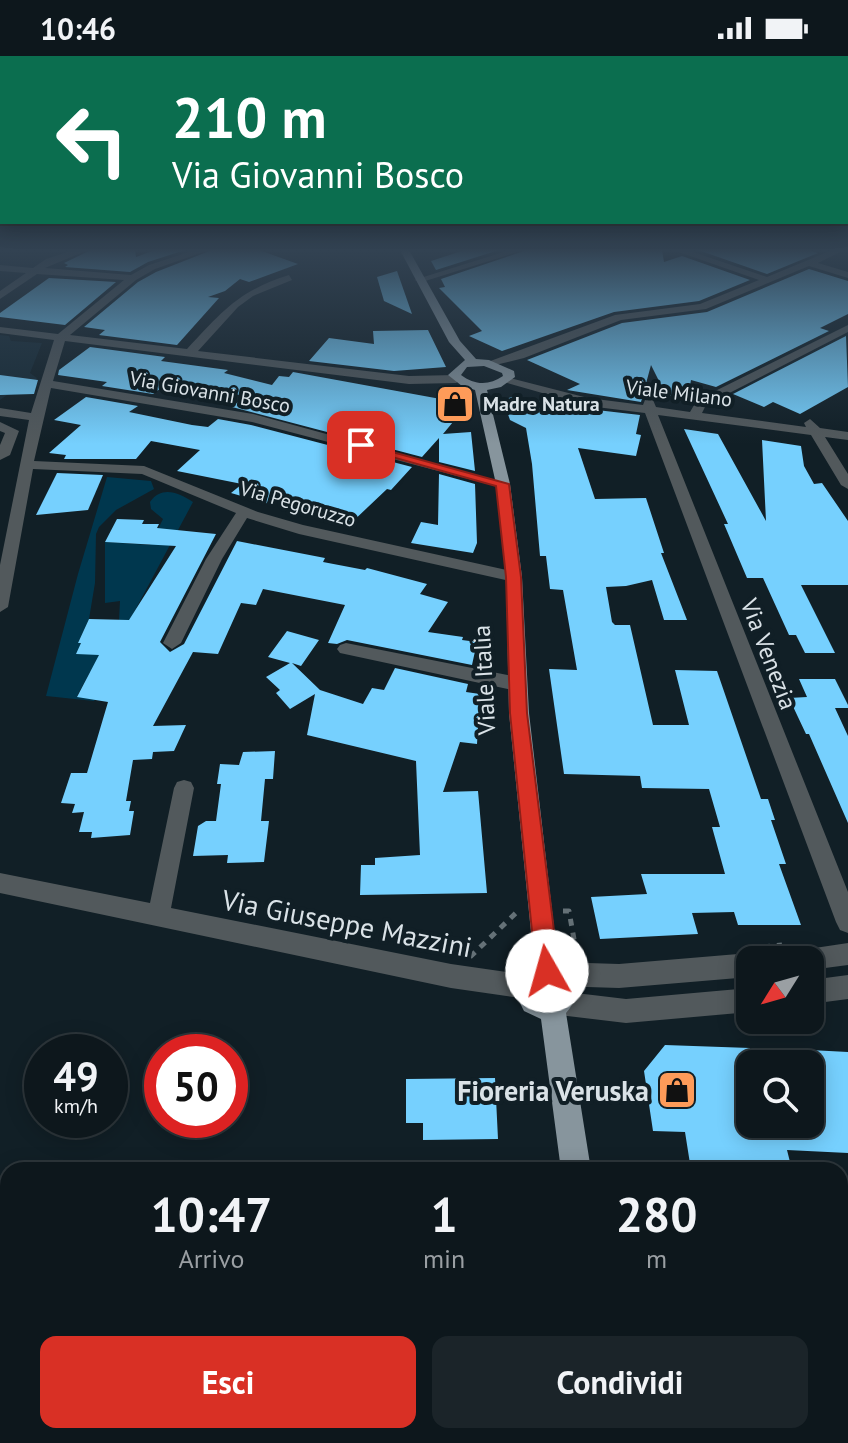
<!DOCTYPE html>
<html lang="it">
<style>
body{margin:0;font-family:"PT Sans",sans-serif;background:#1b2429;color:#f1f3f6;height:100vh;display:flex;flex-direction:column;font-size:30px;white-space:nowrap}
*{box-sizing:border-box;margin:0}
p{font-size:26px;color:#9a9fa3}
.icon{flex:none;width:44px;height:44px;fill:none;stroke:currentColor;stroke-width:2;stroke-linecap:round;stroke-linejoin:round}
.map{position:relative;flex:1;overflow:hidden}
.panel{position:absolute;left:0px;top:1106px;width:848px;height:282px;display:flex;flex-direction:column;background:#0d171c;border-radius:24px 24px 0 0;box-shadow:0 4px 20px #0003,0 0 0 2px #2d363b}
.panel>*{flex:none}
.top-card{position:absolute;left:0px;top:0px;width:848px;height:168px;box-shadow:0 4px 20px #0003,0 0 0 2px #2d363b;background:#0b6e4f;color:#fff;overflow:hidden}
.needle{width:52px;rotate:233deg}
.buttons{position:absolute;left:736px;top:890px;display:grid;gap:16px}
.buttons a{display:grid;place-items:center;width:88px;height:88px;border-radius:16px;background:#0d171c;box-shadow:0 4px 20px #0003,0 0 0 2px #2d363b;font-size:40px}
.speed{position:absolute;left:24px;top:978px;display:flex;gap:16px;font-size:40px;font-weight:700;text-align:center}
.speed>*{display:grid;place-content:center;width:104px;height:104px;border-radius:50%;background:#0d171c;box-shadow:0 4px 20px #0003,0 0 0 2px #2d363b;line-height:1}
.speed small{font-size:20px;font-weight:400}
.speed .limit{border:12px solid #d22;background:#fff;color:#111}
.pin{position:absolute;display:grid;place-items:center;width:68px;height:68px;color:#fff;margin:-34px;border-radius:16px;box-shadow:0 4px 12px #0006}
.me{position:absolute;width:88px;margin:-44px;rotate:353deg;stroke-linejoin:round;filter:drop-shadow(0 0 6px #0008)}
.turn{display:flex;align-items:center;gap:28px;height:168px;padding:0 40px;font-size:36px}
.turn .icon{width:104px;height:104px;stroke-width:2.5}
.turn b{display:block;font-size:56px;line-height:68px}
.eta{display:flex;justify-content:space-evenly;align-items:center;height:136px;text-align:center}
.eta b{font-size:48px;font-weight:700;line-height:56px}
.cta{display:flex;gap:16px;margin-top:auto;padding:16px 40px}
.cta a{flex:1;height:92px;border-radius:16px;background:#d93025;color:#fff;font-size:32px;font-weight:700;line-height:92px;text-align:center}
.cta a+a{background:#1b2429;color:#f1f3f6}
.status{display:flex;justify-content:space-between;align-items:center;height:56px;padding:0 40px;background:#0d171c;direction:ltr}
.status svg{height:22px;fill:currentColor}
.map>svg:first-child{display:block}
.built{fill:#162a35}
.green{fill:#00374e}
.building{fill:#76d0fe}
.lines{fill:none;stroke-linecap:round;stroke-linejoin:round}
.path{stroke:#657177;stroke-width:5;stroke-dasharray:7 7;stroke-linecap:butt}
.minor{fill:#52595c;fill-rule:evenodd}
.major{fill:#87959d;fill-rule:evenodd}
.route{fill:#d93025;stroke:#8d1f18;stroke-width:2}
.labels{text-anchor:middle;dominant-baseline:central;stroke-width:8;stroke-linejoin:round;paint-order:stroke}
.far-street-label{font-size:20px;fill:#dae2e7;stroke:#111f26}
.far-poi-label{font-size:20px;font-weight:bold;fill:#dae2e7;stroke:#111f26;text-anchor:start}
.street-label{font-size:24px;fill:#dae2e7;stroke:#111f26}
.near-street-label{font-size:28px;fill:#dae2e7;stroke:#111f26}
.near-poi-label{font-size:28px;font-weight:bold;fill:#dae2e7;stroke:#111f26;text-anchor:end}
</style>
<div class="status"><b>10:46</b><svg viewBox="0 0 49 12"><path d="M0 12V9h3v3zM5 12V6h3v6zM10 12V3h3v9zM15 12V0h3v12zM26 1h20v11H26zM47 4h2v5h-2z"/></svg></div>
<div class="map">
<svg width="848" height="1387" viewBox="0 0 848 1387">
<rect width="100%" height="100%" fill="#111f26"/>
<!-- built -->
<polygon class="built" points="0,279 9,280 11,285 42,287 30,317 37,322 29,336 7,339 0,344"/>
<!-- green -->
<path class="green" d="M107 421 151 425 154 433 116 454 99 471 96 478 95 527 89 563 78 587H81L77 598 119 564 120 545 105 547V486L150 489 163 463 151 453 150 446C162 429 179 437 193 446L102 616H90L77 640 96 642 94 645 46 640 78 518Z"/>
<!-- building -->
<g class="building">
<polygon points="91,194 135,194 136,201 155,194 185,194 148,206 130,216 65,211 68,209 64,207"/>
<polygon points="212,194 259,194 298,208 249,226 240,223 225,235 208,241 219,242 177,289 99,279 105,274 84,271 138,226 156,216"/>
<polygon points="465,194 499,194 436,214 431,205"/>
<polygon points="527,194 662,194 664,206 682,200 750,224 699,245 614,256 502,295 469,280 482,275 439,232 445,231 441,223"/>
<polygon points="698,194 808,194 818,197 767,218"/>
<polygon points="809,213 848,225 848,258 820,272 829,275 716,331 691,324 688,342 666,339 651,309 641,346 567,334 580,328 527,304 622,267 707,256"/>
<polygon points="397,215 412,258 384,245 377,221"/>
<polygon points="49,222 116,226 65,269 0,261 0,257"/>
<polygon points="428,274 446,311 394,315 309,305 329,282 374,288 373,275"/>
<polygon points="846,280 848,331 800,358 773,346 764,351 733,338"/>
<polygon points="90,291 165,301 161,305 228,314 224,317 272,329 279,320 289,321 293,316 468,348 443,378 471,376 475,415 439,406 439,382 422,401 232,351 245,340 168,327 153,338 102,330 107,326 58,319 59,314"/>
<polygon points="0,319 38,324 34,338 0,339"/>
<polygon points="515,340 531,348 547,342 588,353 640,359 636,378 641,379 636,400 578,392 595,443 646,442 664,497 661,497 687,564 664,564 652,524 626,530 606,531 612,566 615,569 630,569 653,669 689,669 675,614 717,615 761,743 768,743 775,764 771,764 786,808 779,808 801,869 738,869 734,856 692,857 698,878 600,883 591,841 647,838 641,818 725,818 712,771 720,771 709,733 642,732 640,720 564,718 549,613 577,614 563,534 550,533 546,500 540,500 532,408 526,372 510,364 503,344"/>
<polygon points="86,341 138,350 129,356 192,369 208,371 218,363 251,369 412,411 391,434 387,433 349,469 277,446 273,449 231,437 242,428 177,415 200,394 151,385 136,403 64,403 66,399 49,397 81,369 54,364"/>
<polygon points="684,373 718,378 766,465 762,384 801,390 804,410 814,428 822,427 848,465 848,529 801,529 835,597 805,597 796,579 789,579 763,522 747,522 724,468 728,468"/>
<polygon points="57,417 103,419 88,454 36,459"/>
<polygon points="439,418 475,428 477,487 473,497 411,487 421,466 438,469"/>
<polygon points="117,463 144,464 142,468 159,468 157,472 216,478 160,586 170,596 184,588 237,485 325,502 323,506 365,514 367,512 427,528 420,538 448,546 428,576 463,581 462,584 477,586 472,609 347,584 337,588 328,587 345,549 263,533 256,549 241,547 218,598 193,596 153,670 186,669 174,695 153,696 152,703 133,704 126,745 131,745 129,755 134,755 130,779 91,782 92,776 79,776 84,756 72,757 75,748 61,747 71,717 87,717 108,646 77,641 99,599 76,598 81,587 78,587 89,563 129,564 176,490 105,486"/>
<polygon points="287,575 319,584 301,610 292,607 320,634 363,648 372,632 384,634 395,612 468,628 466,636 480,638 477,688 460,686 443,736 478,735 487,837 360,839 361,809 375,809 375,802 420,799 416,705 307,679 315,638 290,653 276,637 280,634 266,621 290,607 268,601"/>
<polygon points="799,623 835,623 848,649 848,652 835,652 848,680 848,767 809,678 806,678 789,642 807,641"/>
<polygon points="275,695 273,723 265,723 261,765 269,765 264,806 227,807 228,799 193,800 198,770 206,765 216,765 221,728 217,728 220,708 239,709 243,696"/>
<polygon points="665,989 750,992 750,1068 810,1068 810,994 848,996 848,1097 787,1094 792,1114 691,1114 685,1076 653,1075 644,1015"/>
<polygon points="495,1022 498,1083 423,1084 423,1067 406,1067 406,1023"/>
</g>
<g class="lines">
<!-- path -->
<g class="path">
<polyline points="563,855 569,855 575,889 579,895"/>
<polyline points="763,891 782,889"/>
<polyline points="470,901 518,855"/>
</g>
<!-- minor -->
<g class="minor">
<path d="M74 194H88L45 212 131 219 149 209 195 194H209L155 213 136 224 70 279 187 293C222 256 238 235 289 219L292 224 253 240 238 251 198 295 409 320 456 319 462 323 456 327 409 328 65 285 53 325 253 358 510 428 503 432 252 366 51 332 34 405 144 410 258 456 303 469 520 517V525L514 526 299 478 247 462 222 503 181 587 172 593 163 587 206 503 236 457 142 418 33 413 8 551 0 556V509L29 364 0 360V352L31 357 54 284 0 277V271L58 278 124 224 37 218 0 243V235L26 217 0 215V209L33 212 46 203Z"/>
<polygon points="510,194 524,194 422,226 414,224"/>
<polygon points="673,194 687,194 767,221 832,194 844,194 818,207 848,216 848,222 809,210 706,253 621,264 524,302 491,310 485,307 615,259 700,248 759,224"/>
<polygon points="848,269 848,276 706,349 702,357 806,371 804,367 810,363 820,372 848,376 848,384 825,381 848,418 848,433 841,429 811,379 658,359 848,836 848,877 840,874 836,866 645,357 588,350 500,325 506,321 588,342 643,349 645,344 653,344 656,351 690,356 697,344"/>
<polygon points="0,366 19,375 10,399 0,404 0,389 5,377 0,375"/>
<polygon points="346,587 517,621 526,628 517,635 340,597 337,593 340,589"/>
<polygon points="184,724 191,726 194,732 171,852 451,908 527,919 536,923 540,931 536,939 527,943 451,932 0,837 0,817 150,847 174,732 177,726"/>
<polygon points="848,887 848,909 810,914 810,904 785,904 788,896"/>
<polygon points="750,897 760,904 750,904 750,921 619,932 556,930 547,926 544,918 547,910 556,906 619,908"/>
<polygon points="848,919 848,943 810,948 810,924"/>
<polygon points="750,932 750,956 626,967 559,959 550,956 546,947 550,938 559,935 626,943"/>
<rect x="211" y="1380" width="36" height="7"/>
</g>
<!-- major -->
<g class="major">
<path d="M400 194H409L460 285 476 303 489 304 514 315 515 321 501 331 487 334 510 428 522 521 529 657 558 906C580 916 581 941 566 957L591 1114H561L541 963 524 955 515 937 521 916 534 906 509 657 506 521 496 428 475 334 462 330 448 319 465 304 449 286ZM484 310 502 317 503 320C489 330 474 329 461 319L467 311ZM544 926 552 930 548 939 540 936Z"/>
<polygon points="595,1380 631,1380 632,1387 596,1387"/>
</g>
</g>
<!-- sky -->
<linearGradient id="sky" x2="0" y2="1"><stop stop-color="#091115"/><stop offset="0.5" stop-color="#324252"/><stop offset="1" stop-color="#324252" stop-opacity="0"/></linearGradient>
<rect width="848" height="388" fill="url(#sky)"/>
<!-- route -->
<polygon class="route" points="356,386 509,428 521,521 527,657 559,915 555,922 547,926 539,922 536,915 510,657 506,521 496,430 356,391"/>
<!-- icons -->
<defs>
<symbol id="shop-square" viewBox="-11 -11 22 22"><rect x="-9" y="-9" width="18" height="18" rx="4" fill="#fe9b59" stroke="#111f26"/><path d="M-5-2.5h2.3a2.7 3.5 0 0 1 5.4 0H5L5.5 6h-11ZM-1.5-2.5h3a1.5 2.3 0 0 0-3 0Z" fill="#111"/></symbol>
</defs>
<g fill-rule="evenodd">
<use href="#shop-square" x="433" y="326" width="44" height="44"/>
<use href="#shop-square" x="655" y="1012" width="44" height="44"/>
</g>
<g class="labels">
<!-- far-street labels -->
<g class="far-street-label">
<text transform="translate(210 336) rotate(10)">Via Giovanni Bosco</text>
<text transform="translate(679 337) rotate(7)">Viale Milano</text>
<text transform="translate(298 448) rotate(16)">Via Pegoruzzo</text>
</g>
<!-- far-poi labels -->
<g class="far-poi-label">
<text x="483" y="348">Madre Natura</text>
</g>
<!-- street labels -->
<g class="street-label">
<text transform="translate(769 598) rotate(69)">Via Venezia</text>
<text transform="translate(484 624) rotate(-93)">Viale Italia</text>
</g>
<!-- near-street labels -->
<g class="near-street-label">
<text transform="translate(347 867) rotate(11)">Via Giuseppe Mazzini</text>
</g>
<!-- near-poi labels -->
<g class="near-poi-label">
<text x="649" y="1034">Fioreria Veruska</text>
</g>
</g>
</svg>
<div class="buttons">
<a><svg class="needle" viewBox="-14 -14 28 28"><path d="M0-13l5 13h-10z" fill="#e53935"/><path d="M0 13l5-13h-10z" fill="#9a9fa3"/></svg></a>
<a><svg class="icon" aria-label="search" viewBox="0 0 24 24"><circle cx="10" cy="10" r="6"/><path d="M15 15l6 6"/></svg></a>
</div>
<div class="speed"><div>49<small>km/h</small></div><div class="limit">50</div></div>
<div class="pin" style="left:361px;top:389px;background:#d93025"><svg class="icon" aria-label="arrive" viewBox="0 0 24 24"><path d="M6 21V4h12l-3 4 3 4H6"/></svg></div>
<svg class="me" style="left:547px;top:915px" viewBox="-20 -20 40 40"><circle r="19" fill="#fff"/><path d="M0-13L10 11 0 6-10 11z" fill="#d93025"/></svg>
<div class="top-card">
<div class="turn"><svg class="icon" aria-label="left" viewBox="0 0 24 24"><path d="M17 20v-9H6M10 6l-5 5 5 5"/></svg><div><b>210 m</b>Via Giovanni Bosco</div></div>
</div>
<section class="panel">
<div class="eta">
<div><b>10:47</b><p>Arrivo</p></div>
<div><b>1</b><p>min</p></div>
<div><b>280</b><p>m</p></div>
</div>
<div class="cta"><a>Esci</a><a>Condividi</a></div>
</section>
</div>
